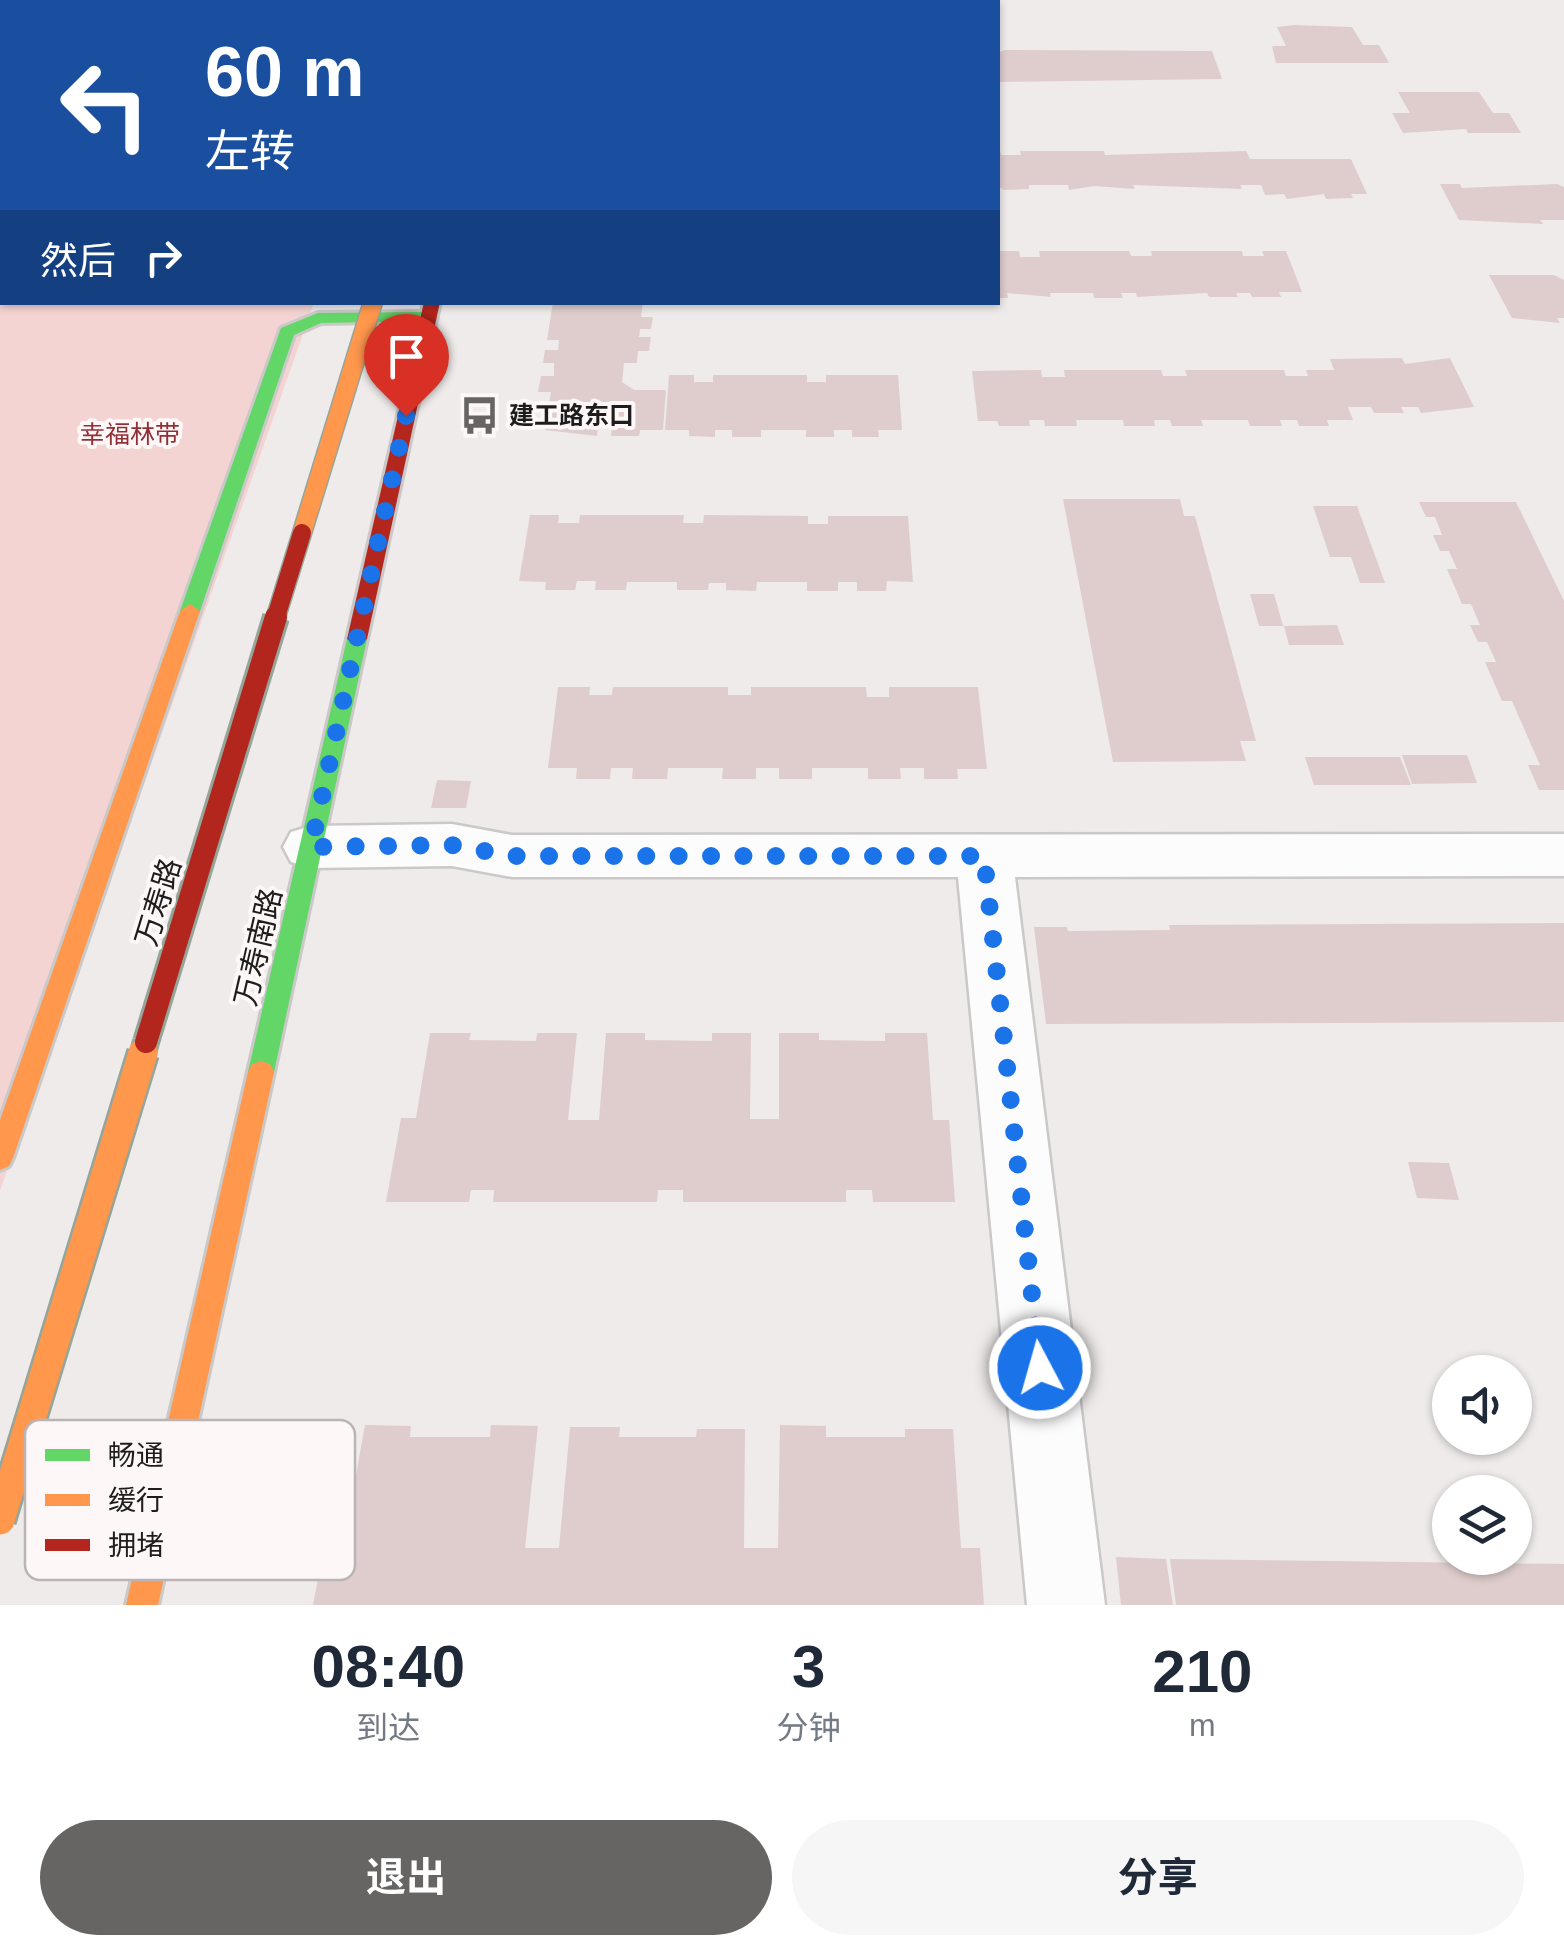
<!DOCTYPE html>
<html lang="zh">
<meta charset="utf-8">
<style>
body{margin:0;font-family:Helvetica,"Noto Sans SC",sans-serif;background:#f6f6f7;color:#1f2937;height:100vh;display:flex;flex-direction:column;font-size:38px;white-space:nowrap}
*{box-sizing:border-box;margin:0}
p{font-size:32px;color:#747a83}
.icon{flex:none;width:55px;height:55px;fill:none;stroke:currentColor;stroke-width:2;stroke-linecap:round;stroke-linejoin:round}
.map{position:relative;height:1605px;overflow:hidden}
.panel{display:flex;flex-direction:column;background:#fff;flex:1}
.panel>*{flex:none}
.top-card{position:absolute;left:0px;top:0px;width:1000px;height:305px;box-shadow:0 2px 8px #0004;background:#1a4fa0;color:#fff;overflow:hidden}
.tools{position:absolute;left:1432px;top:1355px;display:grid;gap:20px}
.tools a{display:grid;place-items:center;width:100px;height:100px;border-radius:50%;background:#fff;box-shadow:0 2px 8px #0004;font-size:50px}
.pin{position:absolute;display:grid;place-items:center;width:85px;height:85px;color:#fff;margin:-102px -42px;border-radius:50% 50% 50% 0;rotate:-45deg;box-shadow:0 0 10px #0007}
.pin .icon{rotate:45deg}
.me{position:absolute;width:110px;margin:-55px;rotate:354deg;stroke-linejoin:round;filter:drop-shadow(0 0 8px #0008)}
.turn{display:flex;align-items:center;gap:35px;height:210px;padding:0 40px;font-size:45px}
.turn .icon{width:130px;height:130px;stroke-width:2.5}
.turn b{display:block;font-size:70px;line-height:85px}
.then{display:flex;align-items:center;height:95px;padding:0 40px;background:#0003;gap:20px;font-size:38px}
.eta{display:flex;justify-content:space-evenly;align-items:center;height:170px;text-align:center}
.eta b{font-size:60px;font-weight:700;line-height:70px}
.primary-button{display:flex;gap:20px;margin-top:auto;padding:20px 40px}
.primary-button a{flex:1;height:115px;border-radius:60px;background:#676464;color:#fff;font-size:40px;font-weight:700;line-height:115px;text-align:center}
.primary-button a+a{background:#f6f6f7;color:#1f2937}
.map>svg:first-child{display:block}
.green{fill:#f4d4d3}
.building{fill:#dfcdcd}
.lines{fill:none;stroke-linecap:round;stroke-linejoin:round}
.street-casing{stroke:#cbc9c8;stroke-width:5}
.fast-casing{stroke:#cbc9c8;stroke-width:6}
.slow-casing{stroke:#cbc9c8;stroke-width:6}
.jam-casing{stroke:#cbc9c8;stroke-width:6}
.street{fill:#fcfcfc;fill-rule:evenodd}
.fast{fill:#63d668;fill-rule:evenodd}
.slow{fill:#ff974d;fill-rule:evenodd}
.jam{fill:#b3261e;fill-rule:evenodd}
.slow-bridge-far2-casing{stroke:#96a599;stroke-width:21;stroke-linecap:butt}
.slow-bridge-far1-casing{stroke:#96a599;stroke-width:28;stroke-linecap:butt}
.slow-bridge-casing{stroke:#96a599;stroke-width:34;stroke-linecap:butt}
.jam-bridge-far1-casing{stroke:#96a599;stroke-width:21;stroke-linecap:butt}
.jam-bridge-casing{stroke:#96a599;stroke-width:28;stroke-linecap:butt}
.slow-bridge-far2{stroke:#ff974d;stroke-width:18}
.slow-bridge-far1{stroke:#ff974d;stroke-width:22}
.slow-bridge{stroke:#ff974d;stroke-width:29}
.jam-bridge-far1{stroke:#b3261e;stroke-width:18}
.jam-bridge{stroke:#b3261e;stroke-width:22}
.route{stroke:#1a73e8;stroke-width:18;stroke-dasharray:0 32.4}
.labels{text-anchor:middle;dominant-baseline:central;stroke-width:8;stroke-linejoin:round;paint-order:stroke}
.far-poi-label{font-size:25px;font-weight:bold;fill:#1e1c1c;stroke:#fdf7f7;text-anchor:start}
.far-park-label{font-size:25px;fill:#903036;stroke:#fdf7f7}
.street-label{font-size:30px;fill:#1e1c1c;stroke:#fdf7f7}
.key{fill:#fdf7f7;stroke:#bab5b5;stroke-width:2.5}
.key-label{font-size:28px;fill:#1e1c1c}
</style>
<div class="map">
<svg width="1564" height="1605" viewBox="0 0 1564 1605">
<rect width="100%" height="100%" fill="#eeebea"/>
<!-- green -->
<polygon class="green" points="0,0 421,0 2,2 2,302 314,303 0,1191"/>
<!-- building -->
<g class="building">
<polygon points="1294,25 1352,27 1363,45 1379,45 1389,63 1276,63 1272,46 1286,46 1277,27"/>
<polygon points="1005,50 1212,51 1222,79 998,82 998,53"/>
<polygon points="1398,92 1479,92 1493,113 1509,113 1521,133 1468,133 1466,129 1403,133 1392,113 1410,113"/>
<polygon points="999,146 1001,155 1021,155 1020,151 1104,151 1105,155 1246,151 1250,159 1351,159 1367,194 1351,194 1353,198 1326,199 1324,194 1287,199 1284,194 1265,195 1261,185 1240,185 1242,189 1133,185 1135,189 1094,186 1069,190 1068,185 1029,185 1029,189 1004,190 998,186"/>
<polygon points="1440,184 1460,184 1462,188 1557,184 1564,187 1564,220 1540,220 1543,224 1459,220"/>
<polygon points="998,251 1019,251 1020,257 1040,257 1039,251 1129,251 1131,256 1152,256 1151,251 1242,251 1243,256 1264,256 1262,251 1286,251 1302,292 1279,292 1281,297 1252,297 1250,293 1236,293 1238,297 1209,297 1207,293 1137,297 1136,293 1121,293 1123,298 1094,298 1093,293 1050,293 1051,297 1007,293 1008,298 998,298"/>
<polygon points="1489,275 1554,275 1564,280 1564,318 1557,318 1560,323 1512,318"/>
<polygon points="553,302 643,302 641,317 653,317 651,329 640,329 639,337 651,337 649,351 638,351 637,363 624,363 622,382 634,390 666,390 663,430 640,430 639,436 611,436 612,425 598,425 597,436 545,430 551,392 538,392 541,376 554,376 554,363 543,363 545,350 558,350 559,340 547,340"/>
<polygon points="1402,358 1405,364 1450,358 1474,407 1421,413 1418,407 1401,407 1404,413 1374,413 1371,407 1348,407 1353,420 1327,420 1329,426 1299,426 1297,420 1280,420 1282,426 1250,426 1248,420 1201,420 1203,426 1172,426 1170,420 1154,420 1155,426 1124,426 1123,420 1076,420 1077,426 1045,426 1044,420 1029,420 1030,426 999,426 997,421 978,421 972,371 1041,370 1042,377 1065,377 1064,370 1161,370 1163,376 1187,376 1185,370 1284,370 1286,376 1308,376 1306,370 1334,370 1330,359"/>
<polygon points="669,375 694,375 694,382 713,382 713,375 807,375 807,382 826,382 826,375 898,375 902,430 878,430 879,437 852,437 852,430 834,430 834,437 806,437 806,430 761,430 761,437 732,437 732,430 715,430 715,437 689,436 689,430 665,430"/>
<polygon points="1063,499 1180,499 1184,516 1195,516 1256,741 1240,741 1246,761 1113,762"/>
<polygon points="1419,502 1516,502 1564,601 1564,790 1539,790 1528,765 1540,765 1512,701 1502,701 1485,662 1496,662 1487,642 1478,642 1470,625 1480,625 1471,604 1462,604 1447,569 1457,569 1449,551 1440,551 1433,535 1442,535 1435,517 1426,517"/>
<polygon points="1313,506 1357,506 1385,583 1360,583 1351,557 1330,557"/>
<polygon points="530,515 559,515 558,523 579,523 580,515 684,515 683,523 703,523 704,515 808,516 808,524 828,524 828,516 908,516 913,582 887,581 886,591 857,591 857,582 838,582 838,591 807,591 807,582 757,582 756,591 726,590 726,583 709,583 708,590 677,590 677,582 627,582 626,590 595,590 596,581 577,581 575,590 545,590 546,582 519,581"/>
<polygon points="1250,594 1274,594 1283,626 1259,626"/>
<polygon points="1337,625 1344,645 1289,645 1284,626"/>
<polygon points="558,687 590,687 589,695 612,695 613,687 728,687 728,695 751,695 751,687 866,687 867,697 889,697 889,687 978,687 987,769 957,769 958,779 924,779 924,768 900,768 901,779 868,779 868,768 812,768 812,779 779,779 779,768 756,768 756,779 722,779 723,768 668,768 667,779 632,779 633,768 611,768 610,779 576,779 577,768 548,768"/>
<polygon points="1402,755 1467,755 1477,783 1412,784"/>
<polygon points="1305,757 1400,757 1411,785 1314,785"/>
<polygon points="437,780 471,781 466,808 431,808"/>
<polygon points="1564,923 1564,1022 1046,1024 1034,927 1067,927 1068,931 1170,930 1169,925"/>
<polygon points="430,1033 471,1033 469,1040 536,1041 537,1033 577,1033 568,1120 599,1120 606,1033 645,1033 645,1040 712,1041 712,1033 751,1033 750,1119 779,1119 779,1033 819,1033 819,1040 885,1041 885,1033 927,1033 933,1120 949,1120 955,1202 873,1202 872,1190 846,1190 846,1202 683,1202 683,1190 658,1190 657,1202 493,1202 494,1190 471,1190 469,1202 386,1202 401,1118 416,1118"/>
<polygon points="1408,1162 1449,1163 1459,1200 1417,1198"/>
<polygon points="365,1425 411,1426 410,1437 490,1437 491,1425 538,1426 525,1548 559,1548 570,1427 620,1427 619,1437 696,1437 697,1429 745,1429 744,1548 778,1548 780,1425 826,1426 826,1437 905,1437 905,1429 953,1429 961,1548 980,1548 984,1605 313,1605 324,1548 343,1548"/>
<polygon points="1116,1557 1166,1559 1173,1605 1121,1605"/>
<polygon points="1170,1559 1564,1564 1564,1605 1176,1605"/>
</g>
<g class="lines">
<defs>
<polygon id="street" points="452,824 512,835 1564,834 1564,876 1015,877 1105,1605 1027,1605 958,877 512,877 452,866 311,868 291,862 283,847 291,832 311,826"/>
<g id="fast">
<rect x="511" y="0" width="12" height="2"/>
<polygon points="421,312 429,317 427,321 321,323 294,335 200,611 197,616 183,616 180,611 281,328 318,313"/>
<polygon points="357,632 367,639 274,1072 270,1080 261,1083 252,1080 248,1072 347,639"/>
</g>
<g id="slow">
<polygon points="190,604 200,611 13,1158 9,1166 0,1170 0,1120 180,611"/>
<polygon points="261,1061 270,1064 274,1072 158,1605 126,1605 248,1072 252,1064"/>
</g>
<polygon id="jam" points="424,302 440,302 367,639 357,646 347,639"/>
</defs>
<!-- street casing -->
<use href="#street" class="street-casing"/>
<!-- fast casing -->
<use href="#fast" class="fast-casing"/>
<!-- slow casing -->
<use href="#slow" class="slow-casing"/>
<!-- jam casing -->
<use href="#jam" class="jam-casing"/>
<!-- street -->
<use href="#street" class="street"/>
<!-- fast -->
<use href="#fast" class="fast"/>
<!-- slow -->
<use href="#slow" class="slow"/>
<!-- jam -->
<use href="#jam" class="jam"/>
<defs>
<polyline id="slow-bridge-far2" points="302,533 373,302"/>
<polyline id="slow-bridge-far1" points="142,1056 146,1042"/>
<polyline id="slow-bridge" points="0,1520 143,1053"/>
<polyline id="jam-bridge-far1" points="275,620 302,533"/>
<polyline id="jam-bridge" points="146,1042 276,617"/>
</defs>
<!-- slow-bridge-far2 casing -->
<use href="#slow-bridge-far2" class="slow-bridge-far2-casing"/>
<!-- slow-bridge-far1 casing -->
<use href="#slow-bridge-far1" class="slow-bridge-far1-casing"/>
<!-- slow-bridge casing -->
<use href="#slow-bridge" class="slow-bridge-casing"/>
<!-- jam-bridge-far1 casing -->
<use href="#jam-bridge-far1" class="jam-bridge-far1-casing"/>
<!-- jam-bridge casing -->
<use href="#jam-bridge" class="jam-bridge-casing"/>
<!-- slow-bridge-far2 -->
<use href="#slow-bridge-far2" class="slow-bridge-far2"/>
<!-- slow-bridge-far1 -->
<use href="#slow-bridge-far1" class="slow-bridge-far1"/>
<!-- slow-bridge -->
<use href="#slow-bridge" class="slow-bridge"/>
<!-- jam-bridge-far1 -->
<use href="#jam-bridge-far1" class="jam-bridge-far1"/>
<!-- jam-bridge -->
<use href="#jam-bridge" class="jam-bridge"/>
</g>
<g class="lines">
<!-- route -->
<polyline class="route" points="406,416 311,847 452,845 512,856 984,856 1040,1368"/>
</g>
<!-- icons -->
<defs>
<symbol id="bus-bare" viewBox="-9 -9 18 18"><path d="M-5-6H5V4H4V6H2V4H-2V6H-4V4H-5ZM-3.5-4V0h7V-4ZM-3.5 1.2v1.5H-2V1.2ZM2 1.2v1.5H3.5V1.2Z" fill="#676464" stroke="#fdf7f7" stroke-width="2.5" paint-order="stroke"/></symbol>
</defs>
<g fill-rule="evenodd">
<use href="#bus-bare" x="452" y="388" width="55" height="55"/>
</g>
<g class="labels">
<!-- far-poi labels -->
<g class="far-poi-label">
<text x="509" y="415">建工路东口</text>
</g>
<!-- far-park labels -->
<g class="far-park-label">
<text x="130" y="434">幸福林带</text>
</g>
<!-- street labels -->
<g class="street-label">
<text transform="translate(158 902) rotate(-73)">万寿路</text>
<text transform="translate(258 947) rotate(-77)">万寿南路</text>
</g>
</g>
<!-- legend -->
<rect x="25" y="1420" width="330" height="160" rx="15" class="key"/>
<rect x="45" y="1449" width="45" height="12" fill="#63d668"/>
<rect x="45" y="1494" width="45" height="12" fill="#ff974d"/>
<rect x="45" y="1539" width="45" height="12" fill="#b3261e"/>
<g class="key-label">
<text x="108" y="1465">畅通</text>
<text x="108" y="1510">缓行</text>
<text x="108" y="1555">拥堵</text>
</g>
</svg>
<div class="tools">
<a><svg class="icon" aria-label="sound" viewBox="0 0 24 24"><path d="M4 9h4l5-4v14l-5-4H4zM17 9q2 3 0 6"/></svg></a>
<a><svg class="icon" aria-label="layers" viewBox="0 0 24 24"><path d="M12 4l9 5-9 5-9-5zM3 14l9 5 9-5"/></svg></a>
</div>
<div class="pin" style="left:406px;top:416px;background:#d93025"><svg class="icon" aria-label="arrive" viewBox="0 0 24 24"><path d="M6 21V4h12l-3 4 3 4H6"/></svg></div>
<svg class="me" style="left:1040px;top:1368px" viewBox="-20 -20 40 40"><circle r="17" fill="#1a73e8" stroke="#fff" stroke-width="3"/><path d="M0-11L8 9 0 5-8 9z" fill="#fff"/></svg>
<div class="top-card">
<div class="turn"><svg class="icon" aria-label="left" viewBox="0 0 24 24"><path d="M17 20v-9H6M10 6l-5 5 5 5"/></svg><div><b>60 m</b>左转</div></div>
<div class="then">然后<svg class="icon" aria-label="right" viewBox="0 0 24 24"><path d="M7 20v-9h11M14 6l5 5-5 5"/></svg></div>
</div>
</div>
<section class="panel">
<div class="eta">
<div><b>08:40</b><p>到达</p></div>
<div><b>3</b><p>分钟</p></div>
<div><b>210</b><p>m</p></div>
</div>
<div class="primary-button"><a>退出</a><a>分享</a></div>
</section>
